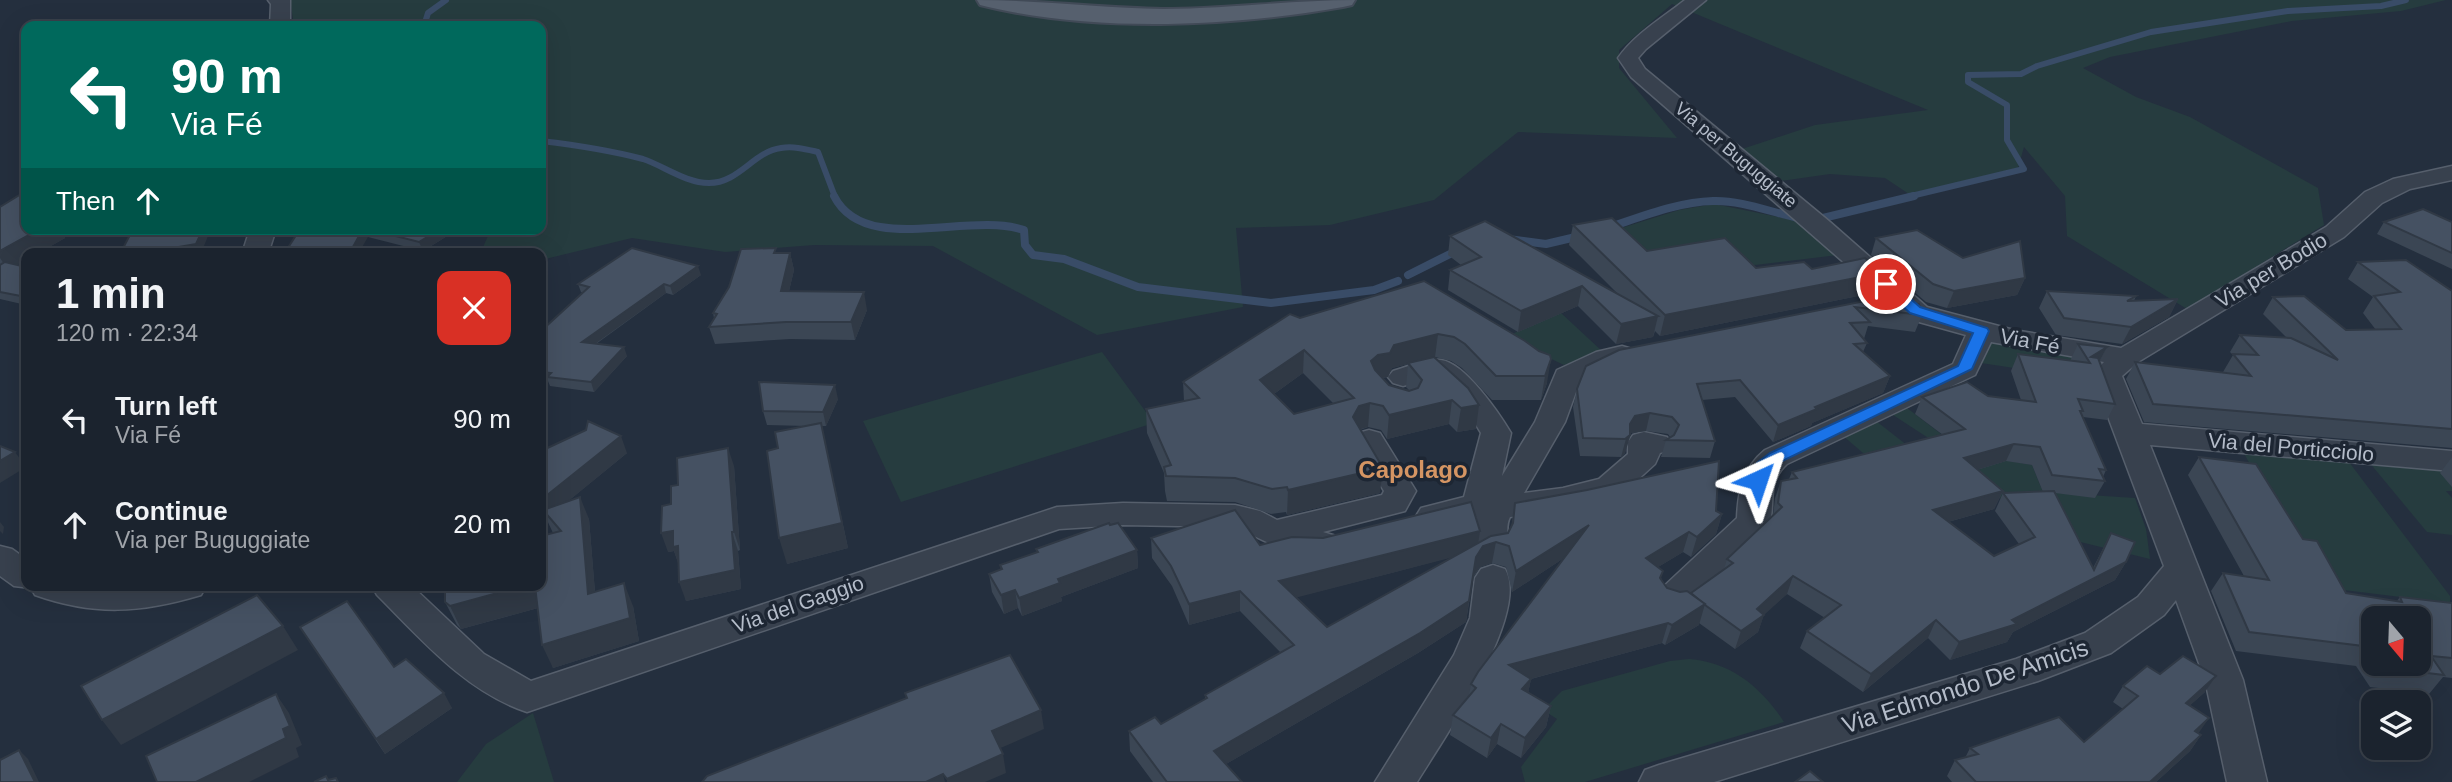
<!DOCTYPE html>
<meta charset="utf-8">
<style>
body{margin:0;font-family:Arial,sans-serif;background:#282f3a;color:#f1f3f6;height:100vh;display:flex;flex-direction:column;font-size:26px;white-space:nowrap}
*{box-sizing:border-box;margin:0}
p{font-size:23px;color:#a0a4aa}
.icon{flex:none;width:38px;height:38px;fill:none;stroke:currentColor;stroke-width:2;stroke-linecap:round;stroke-linejoin:round}
.map{position:relative;flex:1;overflow:hidden}
.details{position:absolute;left:21px;top:248px;width:525px;height:343px;display:flex;flex-direction:column;background:#1b232e;border-radius:14px;box-shadow:0 7px 28px #0002,0 0 0 2px #39404a}
.details>*{flex:none}
.top-card{position:absolute;left:21px;top:21px;width:525px;height:214px;border-radius:14px;box-shadow:0 7px 28px #0002,0 0 0 2px #39404a;background:#00695c;color:#fff;overflow:hidden}
.needle{width:46px;rotate:161deg}
.controls{position:absolute;left:2361px;top:606px;display:grid;gap:14px}
.controls a{display:grid;place-items:center;width:70px;height:70px;border-radius:14px;background:#1b232e;box-shadow:0 7px 28px #0002,0 0 0 2px #39404a;font-size:35px}
.pin{position:absolute;display:grid;place-items:center;width:60px;height:60px;color:#fff;margin:-30px;border:4px solid #fff;border-radius:50%;box-shadow:0 2px 7px #0007}
.me{position:absolute;width:77px;margin:-38px;rotate:42deg;stroke-linejoin:round;filter:drop-shadow(0 0 5px #0008)}
.turn{display:flex;align-items:center;gap:24px;height:147px;padding:0 35px;font-size:32px}
.turn .icon{width:91px;height:91px;stroke-width:2.5}
.turn b{display:block;font-size:49px;line-height:60px}
.then{display:flex;align-items:center;height:66px;padding:0 35px;background:#0003;gap:14px;font-size:26px}
.round{display:grid;place-items:center;flex:none;width:74px;height:74px;border-radius:14px;background:#282f3a}
.overview{display:flex;align-items:center;justify-content:space-between;height:119px;padding:0 35px}
h1{font-size:42px;font-weight:700;line-height:52px}
ul{padding:0;list-style:none}
li{display:flex;align-items:center;gap:21px;height:105px;padding:0 35px}
li div{flex:1}
li b{display:block;font-size:26px}
li em{font-style:normal}
.map>svg:first-child{display:block}
.green{fill:#263c3f}
.lines{fill:none;stroke-linecap:round;stroke-linejoin:round}
.stream-far1{stroke:#394c67;stroke-width:6}
.stream{stroke:#394c67;stroke-width:8}
.minor-casing{stroke:#565f6c;stroke-width:3}
.major-casing{stroke:#414a57;stroke-width:4}
.minor{fill:#38414e;fill-rule:evenodd}
.major{fill:#56606e;fill-rule:evenodd}
.wall{fill:#3b4654;fill-rule:evenodd}
.shaded-wall{fill:#303945}
.building{fill:#455162;stroke:#303945;stroke-width:2;fill-rule:evenodd}
.route{fill:#1a73e8;stroke:#114b97;stroke-width:2}
.labels{text-anchor:middle;dominant-baseline:central;stroke-width:7;stroke-linejoin:round;paint-order:stroke}
.far-street-label{font-size:18px;fill:#b4bcc9;stroke:#1d2633}
.street-label{font-size:21px;fill:#b4bcc9;stroke:#1d2633}
.quarter-label{font-size:24px;font-weight:bold;fill:#d59563;stroke:#1d2633}
.near-street-label{font-size:24px;fill:#b4bcc9;stroke:#1d2633}
</style>
<div class="map">
<svg width="2452" height="782" viewBox="0 0 2452 782">
<rect width="100%" height="100%" fill="#242f3e"/>
<!-- green -->
<g class="green">
<polygon points="290,0 2446,0 2401,11 2292,21 2110,57 2083,68 2136,97 2190,117 2318,188 2324,225 2187,309 2067,236 2065,196 2024,147 2018,168 1909,194 1885,178 1830,174 1781,181 1742,149 1815,125 1928,110 1672,4 1619,50 1619,68 1677,138 1518,132 1434,200 1330,225 1236,228 1243,307 1097,335 933,246 814,245 725,252 632,238 541,260 541,254 480,254 491,229 541,229 541,26 294,26"/>
<polygon points="1714,204 1803,222 1838,255 1730,268 1655,269 1612,231 1679,210"/>
<polygon points="1561,313 1603,352 1564,365 1505,337"/>
<polygon points="1995,342 2064,353 2082,362 2054,374 1981,363 1987,344"/>
<polygon points="1102,352 1154,423 901,502 863,421"/>
<polygon points="1907,408 1966,453 2032,465 2043,492 2135,498 2146,529 2150,559 2064,538 2010,510 1976,469 1893,415"/>
<polygon points="1876,421 1917,453 1876,464 1842,435"/>
<polygon points="2242,450 2344,459 2349,462 2450,596 2450,603 2319,587"/>
<polygon points="2369,462 2452,469 2452,491 2446,491 2452,498 2452,535 2427,532"/>
<path d="M1689 659C1731 662 1762 688 1784 722L1585 782H1525L1521 767 1557 719 1543 710 1562 691 1670 661Z"/>
<polygon points="533,713 554,782 457,782 486,744"/>
</g>
<g class="lines">
<!-- stream-far1 -->
<g class="stream-far1">
<polyline points="424,26 428,13 446,0"/>
<path d="M541 141C575 145 609 150 643 159 664 166 686 183 709 183 739 183 753 152 781 148 794 146 805 149 818 152L835 197"/>
<polyline points="1907,197 2024,169 2007,140 2007,105 1968,82 1968,75 2021,74 2037,66 2151,32 2288,11 2381,6 2406,0"/>
</g>
<!-- stream -->
<g class="stream">
<path d="M834 196C865 257 968 211 1024 230L1025 245 1033 255 1064 259 1138 287 1271 303 1374 290 1398 281"/>
<polyline points="1823,218 1914,196"/>
<path d="M1607 228C1641 217 1677 202 1713 201 1741 200 1770 212 1798 218"/>
<polyline points="1508,239 1546,244 1580,236"/>
<polyline points="1408,275 1458,250"/>
</g>
<defs>
<g id="minor">
<polygon points="268,0 290,0 290,26 270,26 271,4"/>
<path d="M1685 0H1706L1646 49 1638 58 1645 69 1830 222 1927 307 2014 330 2121 348 2326 227 2365 192 2393 179 2452 166V180L2410 189 2382 203 2344 237 2138 362 2122 376 2142 424 2452 451V471L2150 445 2243 680 2267 782H2227L2205 680 2176 600 2164 615 2111 653 2038 681 1714 782H1639L1645 770 1659 765 2016 659 2085 633 2138 597 2164 566 2092 374 2104 362 1991 342 1975 375 1787 464C1763 486 1779 508 1766 530L1688 606 1675 610 1662 606 1657 597 1662 588 1737 518C1738 491 1743 468 1765 450L1953 364 1966 335 1919 322 1870 313 1866 307 1870 301 1887 300 1631 77 1618 58C1635 34 1662 18 1685 0Z"/>
<polygon points="250,229 276,229 268,254 242,254"/>
<path d="M1622 346 1632 349 1636 355 1632 361 1614 365 1580 381 1565 422 1524 493 1563 488 1599 479 1628 454V442L1633 435 1644 432 1667 437 1672 444 1667 451 1660 453 1655 464 1621 495 1563 510 1510 517C1504 528 1511 540 1504 551L1492 555 1480 551C1474 541 1471 527 1477 517L1433 527 1421 524 1416 516 1421 508 1464 497 1481 433 1467 410 1432 378 1403 386 1393 383 1388 377 1393 371C1407 367 1426 358 1441 360 1465 363 1499 413 1511 433L1502 476 1535 422 1557 370 1596 352Z"/>
<path d="M1369 430 1380 433 1416 491 1405 511 1323 532 1336 536 1341 544 1336 552 1324 556H1296L1235 527 1123 525 1059 529 527 712C466 692 421 639 377 595L372 586H412L484 654 531 681 1057 507 1123 503 1235 505 1260 511 1277 520 1382 495 1384 491 1353 440 1358 433Z"/>
<path d="M0 546 12 549 26 559V586H206L201 595C141 613 94 616 35 595L31 588 14 586 0 576Z"/>
<path d="M1493 565 1505 569C1531 614 1442 741 1417 782H1375L1454 655 1470 618 1475 578 1481 569Z"/>
</g>
<path id="major" d="M977 0C1040 0 1101 8 1163 9 1228 9 1291 0 1355 0L1352 5 1343 7C1231 27 1091 33 980 5Z"/>
</defs>
<!-- minor casing -->
<use href="#minor" class="minor-casing"/>
<!-- major casing -->
<use href="#major" class="major-casing"/>
<!-- minor -->
<use href="#minor" class="minor"/>
<!-- major -->
<use href="#major" class="major"/>
</g>
<!-- wall -->
<g class="wall">
<polygon points="0,207 26,229 60,229 65,238 17,265 26,267 26,305 0,299"/>
<polygon points="2384,222 2452,222 2452,269 2377,234"/>
<polygon points="1573,225 1647,251 1756,268 1812,269 1887,276 1879,297 1863,295 1660,336 1655,331 1653,337 1616,344 1578,306 1518,332 1448,290 1450,270 1461,265 1448,255 1450,236 1618,294 1569,245"/>
<polygon points="283,229 450,229 452,233 423,251 368,237 298,232"/>
<polygon points="1876,238 1963,258 2025,278 2017,295 1947,308 1926,302 1871,255"/>
<polygon points="777,253 790,253 794,270 789,291 867,310 855,340 790,339 715,344 709,327 714,318 713,313"/>
<polygon points="2358,262 2452,291 2452,448 2144,422 2126,379 2135,362 2225,373 2223,372 2233,355 2230,352 2240,335 2287,338 2263,314 2273,297 2346,330 2376,330 2363,313 2373,297 2348,279"/>
<polygon points="701,275 673,295 666,293 596,344 627,356 594,392 550,386 548,381 541,380 541,331 583,293 581,292 578,284"/>
<path d="M1424 281 1539 351 1547 383 1541 400H1492L1462 368 1451 361 1435 357H1434L1476 429 1457 432 1449 424 1387 439 1381 430 1368 427 1360 430 1380 493 1287 515 1286 512 1271 514 1235 502 1167 501 1165 491 1164 473 1147 433 1146 409 1184 401 1183 382 1300 318ZM1408 364 1406 387 1409 390 1389 385 1382 378 1388 377 1392 368ZM1303 373 1334 404 1294 414 1274 394Z"/>
<polygon points="2047,291 2136,296 2134,301 2178,299 2169,317 2122,344 2056,335 2039,308"/>
<polygon points="1870,300 1922,315 1915,332 1868,326 1864,339 1867,343 1863,352 1890,376 1883,393 1812,423 1811,426 1773,442 1735,397 1702,400 1715,441 1710,458 1661,457 1666,440 1670,437 1668,434 1646,431 1631,433 1625,453 1621,457 1580,456 1573,407 1577,389"/>
<path d="M2078 344 2107 347 2099 362 2115 404 2107 420 2083 417 2106 470 2103 477 2105 481 2095 498 2055 493 2093 568 2111 533 2126 562 2115 580 2013 632 2007 642 1950 660 1928 638 1863 692 1800 648 1807 631 1825 618 1787 594 1764 614 1758 632 1735 649 1699 623V625L1665 645 1662 643 1531 679 1528 693 1551 706 1546 727 1521 758 1497 744 1487 758 1450 735 1453 715 1469 695 1471 684 1564 558 1512 592 1506 567 1492 563 1480 567 1473 578 1466 622 1418 653 1226 764 1242 782H1153L1130 751 1129 731 1161 724 1205 699V695L1281 653 1240 611 1189 625 1172 586 1152 558 1151 538 1260 545 1478 543 1508 533 1511 528 1515 503 1716 511 1722 514 1716 534 1691 557 1683 552 1658 567 1661 578 1667 588 1680 592 1691 593 1724 569 1727 559 1773 516 1775 498 1781 481 1789 479 1792 472 1943 435 1915 414 1922 397 1988 396 2021 400 2011 371 2018 354 2070 361ZM2006 461 2032 465 2043 492 2003 493 1995 511 2019 544 1994 556 1948 522 1994 509 2003 491 1977 470ZM1455 556 1327 627 1296 597 1395 572Z"/>
<polygon points="838,399 826,426 822,426 848,548 787,564 778,448 806,426 767,425 763,411"/>
<polygon points="541,451 627,453 568,501 589,519 595,592 633,606 639,641 553,668 538,608 461,629 457,625 445,602 553,533 546,518 543,521 541,519"/>
<path d="M2199 457 2303 539 2346 593 2397 601 2400 597 2452 603V678L2443 677 2429 694 2370 687 2356 666 2236 651 2211 591 2223 573 2244 576 2188 475ZM2373 618 2418 663H2373Z"/>
<polygon points="2452,457 2452,487 2440,473"/>
<polygon points="734,466 740,550 738,551 741,589 686,601 679,565 674,551 668,552 671,504 678,485"/>
<polygon points="1110,525 1137,550 1138,568 1061,597 1062,601 1022,616 1018,608 1004,614 992,592 989,574 1001,569 1000,565 1037,552 1036,549"/>
<polygon points="300,627 394,667 452,708 385,754"/>
<polygon points="2160,674 2205,692 2190,705 2199,733 2201,735 2190,751 2156,782 1952,782 1947,776 1955,760 1965,758 1970,748 2084,742 2123,709 2113,702 2123,686"/>
</g>
<!-- shaded-wall -->
<g class="shaded-wall">
<polygon points="38,229 60,229 65,238 37,254 26,254 26,260 8,270 0,258 0,251"/>
<polygon points="203,229 211,229 201,253 138,254"/>
<polygon points="363,229 364,229 368,237 358,254 349,254"/>
<polygon points="440,229 450,229 452,233 423,251 419,242"/>
<polygon points="790,253 794,270 785,308 781,291"/>
<polygon points="698,266 701,275 673,295 670,286"/>
<polygon points="1871,275 1863,295 1660,336 1665,315"/>
<polygon points="2025,278 2017,295 1947,308 1954,291"/>
<polygon points="664,284 666,293 585,351 582,342"/>
<polygon points="1582,286 1578,306 1518,332 1521,311"/>
<polygon points="864,292 867,310 855,340 851,322"/>
<polygon points="2178,299 2169,317 2122,344 2131,327"/>
<polygon points="1658,316 1653,337 1616,344 1621,324"/>
<polygon points="1438,334 1435,357 1392,368 1388,377 1376,378 1371,361 1378,355 1394,345"/>
<polygon points="624,347 627,356 594,392 591,382"/>
<polygon points="2107,347 2098,364 2091,357"/>
<polygon points="1304,350 1303,373 1260,404 1260,380"/>
<polygon points="1551,359 1547,383 1541,400 1545,376"/>
<polygon points="1890,376 1883,393 1812,423 1811,426 1773,442 1778,425 1815,407"/>
<polygon points="835,385 838,399 826,426 823,412"/>
<polygon points="1452,400 1449,424 1387,439 1389,415"/>
<polygon points="1370,403 1368,427 1357,430 1353,417 1359,406"/>
<polygon points="1479,405 1476,429 1457,432 1461,408"/>
<polygon points="1650,413 1646,431 1631,433 1625,453 1621,457 1630,424 1635,416"/>
<polygon points="821,423 848,548 787,564 779,538"/>
<polygon points="621,436 627,453 549,517 543,510 546,518 543,521 541,516 541,500"/>
<polygon points="2014,444 2006,461 1957,476 1964,458"/>
<polygon points="728,448 734,466 740,550 734,532"/>
<polygon points="15,452 26,467 0,483 0,461"/>
<polygon points="1383,468 1380,493 1287,515 1288,490"/>
<polygon points="2003,491 1994,509 1926,528 1933,510"/>
<polygon points="580,497 589,519 597,617 588,594"/>
<polygon points="1722,514 1716,534 1691,557 1697,537"/>
<polygon points="0,522 4,527 3,534 0,531"/>
<polygon points="1589,525 1584,545 1512,592 1516,571"/>
<polygon points="673,531 685,565 679,566 674,551 668,552 661,533"/>
<polygon points="1480,531 1477,551 1279,602 1279,581"/>
<polygon points="732,532 738,551 741,589 686,601 679,582"/>
<polygon points="1689,532 1683,552 1640,578 1646,558"/>
<polygon points="1496,542 1492,563 1480,567 1472,578 1476,557 1483,546"/>
<polygon points="1137,550 1138,568 1061,597 1062,601 1022,616 1019,598 1058,579"/>
<polygon points="2126,562 2115,580 2013,632 2007,642 1950,660 1959,642 2012,620"/>
<polygon points="1793,576 1787,594 1763,616 1764,615 1758,632 1735,649 1741,631 1757,609"/>
<polygon points="624,583 633,606 639,641 553,668 542,645"/>
<polygon points="523,586 536,586 545,606 461,629 450,606"/>
<polygon points="1015,590 1018,608 1004,614 1001,595"/>
<polygon points="1240,591 1240,611 1189,625 1189,604"/>
<polygon points="1469,601 1466,622 1418,653 1214,771 1214,751"/>
<polygon points="1705,604 1699,625 1665,645 1672,625"/>
<polygon points="1936,620 1928,638 1863,692 1871,674"/>
<polygon points="1668,623 1662,643 1505,686 1509,665"/>
<polygon points="283,626 298,650 121,745 102,720"/>
<polygon points="2216,676 2205,692 2175,719 2186,703"/>
<polygon points="1531,679 1527,699 1522,689"/>
<polygon points="444,693 452,708 385,754 376,739"/>
<polygon points="276,694 289,713 302,745 296,748 299,757 249,782 196,782 283,729"/>
<polygon points="1551,706 1546,727 1521,758 1525,738"/>
<polygon points="1041,710 1044,729 996,750 992,731"/>
<polygon points="2209,718 2198,734 2195,731"/>
<polygon points="1501,724 1497,744 1487,758 1491,738"/>
<polygon points="2201,735 2190,751 2156,782 2150,782"/>
<polygon points="19,750 28,759 39,782 35,782"/>
<polygon points="1003,754 1006,773 985,782 947,782 947,779"/>
<polygon points="943,774 945,782 926,782"/>
</g>
<!-- building -->
<g class="building">
<polygon points="26,191 26,229 40,229 0,251 0,207"/>
<polygon points="2423,209 2452,222 2452,253 2384,222"/>
<polygon points="1612,218 1647,251 1725,238 1756,268 1804,262 1812,269 1865,258 1887,276 1871,275 1665,315 1573,225"/>
<polygon points="1485,221 1658,316 1621,324 1582,286 1521,311 1450,270 1481,257 1450,236"/>
<polygon points="133,229 203,229 196,244 138,254 120,254"/>
<polygon points="300,229 363,229 349,254 284,254"/>
<polygon points="368,229 440,229 419,242"/>
<polygon points="1917,230 1963,258 2020,241 2025,278 1954,291 1933,284 1876,238"/>
<polygon points="632,248 698,266 670,286 664,284 582,342 624,347 591,382 547,377 551,373 541,372 541,338 545,334 541,333 541,331 589,287 578,284"/>
<polygon points="776,248 774,253 790,253 781,291 864,292 851,322 786,322 709,327 717,314 713,313 729,287 741,249"/>
<polygon points="2406,260 2452,291 2452,429 2153,404 2135,362 2251,376 2233,354 2258,355 2240,335 2291,338 2338,360 2273,297 2304,296 2346,330 2401,329 2374,296 2400,292 2358,262"/>
<polygon points="5,262 26,267 26,297 0,292 0,265"/>
<path d="M1424 281 1525 341 1539 351 1550 355 1551 359 1545 376H1496L1465 344 1454 337 1438 334 1394 345 1390 353 1378 355 1371 361 1375 370 1389 385 1409 391 1418 388 1422 380 1408 363 1434 357 1468 388 1479 405 1461 408 1452 400 1389 415 1383 406 1370 403 1359 406 1353 417 1383 468 1288 490 1287 487 1272 489 1235 478 1166 476 1164 467 1171 465 1146 409 1199 398 1183 382 1290 314 1300 318ZM1304 350 1354 398 1294 414 1260 380Z"/>
<polygon points="2047,291 2136,296 2127,301 2178,299 2131,327 2064,318"/>
<polygon points="1870,300 1919,304 1922,315 1855,307 1870,322 1850,323 1867,343 1854,344 1890,376 1815,407 1817,409 1778,425 1740,380 1697,384 1715,441 1666,440 1674,435 1679,425 1672,417 1650,413 1635,416 1630,424 1630,435 1625,439 1583,438 1577,389 1586,366 1619,350"/>
<polygon points="2078,344 2107,347 2091,357 2098,358 2115,404 2078,399 2083,411 2080,411 2106,470 2099,469 2105,481 2052,475 2040,447 2014,444 1964,458 2003,491 1933,510 1994,556 2035,537 2003,493 2054,491 2094,570 2111,533 2135,542 2126,562 2012,620 2017,624 1959,642 1936,620 1871,674 1807,631 1841,605 1793,576 1757,609 1764,615 1741,631 1705,605 1691,593 1733,563 1727,559 1782,507 1778,503 1781,481 1797,478 1792,472 1965,429 1922,397 1967,382 1988,396 2036,402 2018,354 2090,363"/>
<polygon points="759,382 835,385 823,412 763,411"/>
<polygon points="588,421 621,436 541,500 541,451 586,430"/>
<polygon points="821,423 842,523 779,538 767,451 778,448 775,432"/>
<polygon points="0,446 15,452 0,461"/>
<polygon points="728,448 734,532 732,532 735,570 679,582 678,546 673,547 673,531 661,533 662,506 671,504 671,486 678,485 677,458"/>
<polygon points="2199,457 2256,464 2303,539 2317,541 2346,593 2402,602 2400,597 2452,603 2452,658 2431,656 2444,675 2385,668 2381,663 2418,663 2418,618 2373,618 2373,650 2371,647 2249,632 2223,573 2269,580"/>
<polygon points="1719,461 1716,511 1722,514 1697,537 1689,532 1646,558 1663,571 1660,578 1667,588 1680,592 1687,591 1705,604 1672,625 1668,623 1509,665 1531,679 1522,689 1551,706 1525,738 1501,724 1491,738 1453,715 1476,688 1471,684 1478,672 1589,525 1516,571 1509,546 1496,542 1483,546 1476,557 1469,601 1420,633 1214,751 1242,782 1167,782 1129,731 1155,717 1161,724 1207,698 1205,695 1294,645 1240,591 1189,604 1171,566 1151,538 1235,510 1260,545 1292,537 1323,538 1471,502 1480,531 1279,581 1327,627 1491,536 1508,533 1513,523 1515,503 1587,490"/>
<polygon points="580,497 588,594 624,583 630,618 542,645 535,586 541,586 541,536 561,531 543,510"/>
<polygon points="1109,523 1110,525 1118,523 1137,550 1058,579 1060,583 1019,598 1015,590 1001,595 989,574 1002,569 1000,565 1038,552 1036,549"/>
<polygon points="445,586 523,586 450,606 445,602"/>
<polygon points="257,595 283,626 102,720 81,686"/>
<polygon points="347,601 394,667 406,659 444,693 376,739 300,627"/>
<polygon points="1010,655 1041,710 992,731 1003,754 947,779 943,774 926,782 702,782 707,776 907,698 905,693"/>
<polygon points="2183,656 2216,676 2186,703 2209,718 2195,731 2201,735 2150,782 1976,782 1955,760 1978,754 1970,748 2059,717 2084,742 2138,696 2123,686 2147,666 2160,674"/>
<polygon points="276,694 290,726 283,729 286,738 196,782 157,782 146,756"/>
<polygon points="19,750 35,782 0,782 0,760"/>
<polygon points="1810,771 1823,782 1795,782"/>
<polygon points="326,776 328,780 336,778 338,782 314,782"/>
</g>
<!-- route -->
<polygon class="route" points="1886,280 1891,281 1920,307 1987,328 1989,331 1972,369 1782,461 1771,469 1765,484 1752,484 1750,480 1757,463 1770,453 1958,366 1973,333 1910,313 1881,287 1879,284"/>
<g class="labels">
<!-- far-street labels -->
<g class="far-street-label">
<text transform="translate(1736 155) rotate(40)">Via per Buguggiate</text>
</g>
<!-- street labels -->
<g class="street-label">
<text transform="translate(2271 270) rotate(-31)">Via per Bodio</text>
<text transform="translate(2030 341) rotate(11)">Via Fé</text>
<text transform="translate(2291 447) rotate(5)">Via del Porticciolo</text>
<text transform="translate(798 604) rotate(-19)">Via del Gaggio</text>
</g>
<!-- quarter labels -->
<g class="quarter-label">
<text x="1413" y="469">Capolago</text>
</g>
<!-- near-street labels -->
<g class="near-street-label">
<text transform="translate(1965 686) rotate(-18)">Via Edmondo De Amicis</text>
</g>
</g>
</svg>
<div class="controls">
<a><svg class="needle" viewBox="-14 -14 28 28"><path d="M0-13l5 13h-10z" fill="#e53935"/><path d="M0 13l5-13h-10z" fill="#a0a4aa"/></svg></a>
<a><svg class="icon" aria-label="layers" viewBox="0 0 24 24"><path d="M12 4l9 5-9 5-9-5zM3 14l9 5 9-5"/></svg></a>
</div>
<div class="pin" style="left:1886px;top:284px;background:#d93025"><svg class="icon" aria-label="arrive" viewBox="0 0 24 24"><path d="M6 21V4h12l-3 4 3 4H6"/></svg></div>
<svg class="me" style="left:1758px;top:480px" viewBox="-20 -20 40 40"><path d="M0-17L14 15 0 8-14 15z" fill="#1a73e8" stroke="#fff" stroke-width="4"/></svg>
<div class="top-card">
<div class="turn"><svg class="icon" aria-label="left" viewBox="0 0 24 24"><path d="M17 20v-9H6M10 6l-5 5 5 5"/></svg><div><b>90 m</b>Via Fé</div></div>
<div class="then">Then<svg class="icon" aria-label="ahead" viewBox="0 0 24 24"><path d="M12 20V5M6 11l6-6 6 6"/></svg></div>
</div>
<section class="details">
<div class="overview"><div><h1>1 min</h1><p>120 m · 22:34</p></div><a class="round" style="background:#d93025;color:#fff"><svg class="icon" aria-label="close" viewBox="0 0 24 24"><path d="M6 6l12 12M18 6L6 18"/></svg></a></div>
<ul>
<li><svg class="icon" aria-label="left" viewBox="0 0 24 24"><path d="M17 20v-9H6M10 6l-5 5 5 5"/></svg><div><b>Turn left</b><p>Via Fé</p></div><em>90 m</em></li>
<li><svg class="icon" aria-label="ahead" viewBox="0 0 24 24"><path d="M12 20V5M6 11l6-6 6 6"/></svg><div><b>Continue</b><p>Via per Buguggiate</p></div><em>20 m</em></li>
</ul>
</section>
</div>
